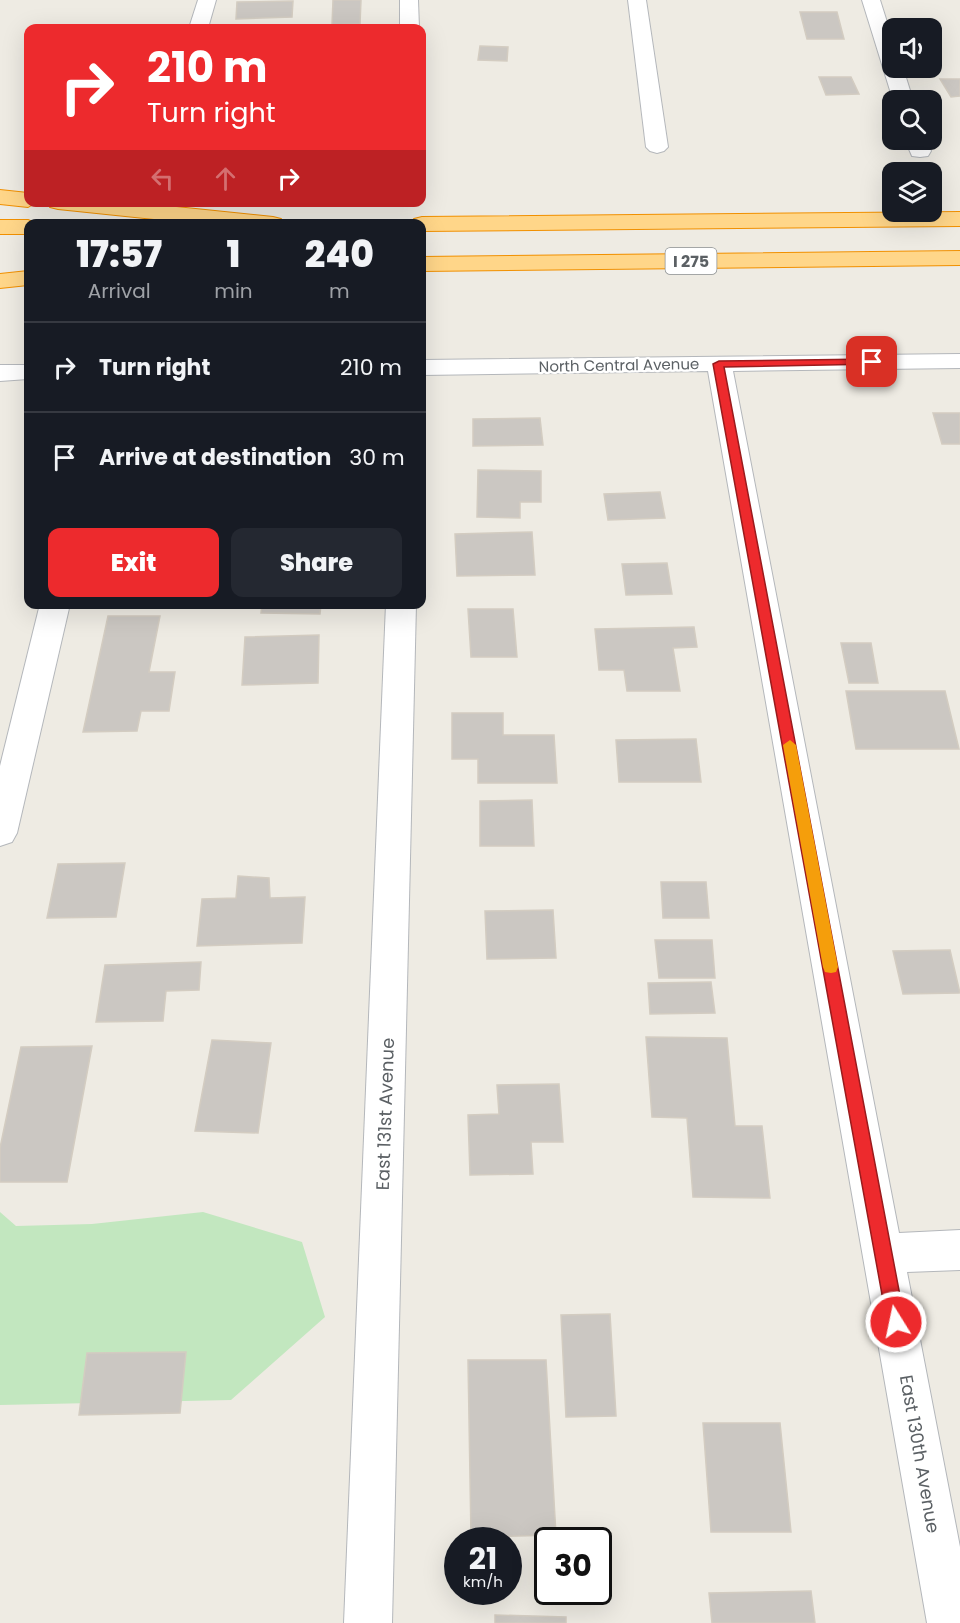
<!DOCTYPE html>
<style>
body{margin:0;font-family:Poppins,sans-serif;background:#242831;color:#f1f3f6;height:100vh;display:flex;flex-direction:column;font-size:22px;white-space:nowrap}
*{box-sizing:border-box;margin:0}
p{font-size:20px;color:#9ea1a6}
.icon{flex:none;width:33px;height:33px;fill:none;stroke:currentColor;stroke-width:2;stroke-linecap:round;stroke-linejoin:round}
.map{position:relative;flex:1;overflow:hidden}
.side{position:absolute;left:24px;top:219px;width:402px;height:390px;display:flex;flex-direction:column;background:#171b24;border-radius:12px;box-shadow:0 6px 24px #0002}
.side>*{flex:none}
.banner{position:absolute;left:24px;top:24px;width:402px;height:183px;border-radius:12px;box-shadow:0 6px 24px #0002;background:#ed2a2d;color:#fff;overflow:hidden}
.buttons{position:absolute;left:882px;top:18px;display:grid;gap:12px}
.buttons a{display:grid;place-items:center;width:60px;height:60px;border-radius:12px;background:#171b24;box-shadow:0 6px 24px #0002;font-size:30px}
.speed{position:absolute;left:444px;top:1527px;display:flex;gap:12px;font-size:30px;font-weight:700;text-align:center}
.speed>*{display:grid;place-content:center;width:78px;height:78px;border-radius:50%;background:#171b24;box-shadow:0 6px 24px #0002;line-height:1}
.speed small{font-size:15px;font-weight:400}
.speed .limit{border:3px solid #111;border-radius:9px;background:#fff;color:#111}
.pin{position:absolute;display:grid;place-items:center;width:51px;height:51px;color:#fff;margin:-26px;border-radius:12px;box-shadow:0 3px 9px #0006}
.me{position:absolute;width:66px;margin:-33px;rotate:350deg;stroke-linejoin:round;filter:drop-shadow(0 0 4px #0008)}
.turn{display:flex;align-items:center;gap:21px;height:126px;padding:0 24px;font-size:27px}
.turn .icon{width:78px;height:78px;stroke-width:2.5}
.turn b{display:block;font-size:42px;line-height:51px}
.lanes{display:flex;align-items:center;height:57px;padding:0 24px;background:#0003;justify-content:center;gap:30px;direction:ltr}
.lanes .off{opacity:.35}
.eta{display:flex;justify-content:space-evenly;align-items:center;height:102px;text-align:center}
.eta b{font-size:36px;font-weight:800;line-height:42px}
.button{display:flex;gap:12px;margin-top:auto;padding:12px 24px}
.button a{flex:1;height:69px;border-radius:12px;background:#ed2a2d;color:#fff;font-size:24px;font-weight:800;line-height:69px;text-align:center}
.button a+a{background:#242831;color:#f1f3f6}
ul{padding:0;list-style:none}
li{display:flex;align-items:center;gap:18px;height:90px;padding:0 24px;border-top:2px solid #363941}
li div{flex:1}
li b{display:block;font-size:22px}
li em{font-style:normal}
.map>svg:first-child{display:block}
.green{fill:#c2e7bf}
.building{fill:#cbc7c2;stroke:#d3ccc1;stroke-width:1.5}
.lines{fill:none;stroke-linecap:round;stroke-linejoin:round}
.minor-casing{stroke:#b4b7bb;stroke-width:2}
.highway-casing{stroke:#f19000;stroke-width:2}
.minor{fill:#fff;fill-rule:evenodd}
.highway{fill:#ffd689;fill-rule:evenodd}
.route{fill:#ed2a2d;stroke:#9a1b1d;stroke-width:1.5}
.slow{fill:#f59e0b}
.labels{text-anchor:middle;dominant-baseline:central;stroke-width:4.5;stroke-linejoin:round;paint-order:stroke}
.far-street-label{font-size:15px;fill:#5b6064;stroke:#fff}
.shield{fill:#fff;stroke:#8c9092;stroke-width:1.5}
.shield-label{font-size:16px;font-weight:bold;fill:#5b6064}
.street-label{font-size:18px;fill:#5b6064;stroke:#fff}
</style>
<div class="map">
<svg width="960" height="1623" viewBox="0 0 960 1623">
<rect width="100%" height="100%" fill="#eeebe3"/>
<!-- green -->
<polygon class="green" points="0,1212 16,1226 92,1224 203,1212 302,1242 325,1317 231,1400 0,1405"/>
<!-- building -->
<g class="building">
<polygon points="333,0 361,0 360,24 332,25"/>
<polygon points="293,1 292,17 236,19 237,2"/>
<polygon points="800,12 837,12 844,39 807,39"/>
<polygon points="480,46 508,47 507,61 478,60"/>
<polygon points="819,77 851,77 859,94 826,95"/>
<polygon points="940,79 960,79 960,96 951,97"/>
<polygon points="933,413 960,413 960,444 942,444"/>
<polygon points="540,418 543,445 473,446 473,419"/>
<polygon points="478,470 541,471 541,502 520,502 520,518 477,517"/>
<polygon points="660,492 665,518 608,520 604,494"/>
<polygon points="532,532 535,575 457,576 455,534"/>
<polygon points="667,563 672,594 626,595 622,564"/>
<polygon points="262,604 321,604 320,614 261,613"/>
<polygon points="468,609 513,609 517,657 471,657"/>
<polygon points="108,616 160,616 149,672 175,672 169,711 141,711 137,731 83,732"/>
<polygon points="694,627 697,647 673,648 680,691 627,691 624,670 599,670 595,629"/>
<polygon points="319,635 318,683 242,685 245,637"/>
<polygon points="841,643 871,643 878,683 849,683"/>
<polygon points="846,691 945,691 959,749 856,749"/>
<polygon points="452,713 503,713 503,735 554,735 557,783 478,783 478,759 452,759"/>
<polygon points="696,739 701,782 619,782 616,740"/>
<polygon points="532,800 534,846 480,846 480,801"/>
<polygon points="125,863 116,917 47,918 58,864"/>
<polygon points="238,876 269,878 270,898 305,897 302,943 197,946 202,899 236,898"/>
<polygon points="661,882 706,882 709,918 663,918"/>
<polygon points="553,910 556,958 487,959 485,911"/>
<polygon points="655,940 712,940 715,978 659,978"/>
<polygon points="950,950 960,993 903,994 893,951"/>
<polygon points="201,962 199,990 166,991 163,1021 96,1022 105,965"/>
<polygon points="711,982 715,1013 650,1014 648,983"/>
<polygon points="646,1037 727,1038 735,1126 762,1126 770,1198 693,1197 687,1118 652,1117"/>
<polygon points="212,1040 271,1043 258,1133 195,1131"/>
<polygon points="92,1046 67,1182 0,1182 0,1148 21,1047"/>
<polygon points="559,1084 563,1142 531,1142 533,1174 470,1175 468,1115 499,1114 497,1085"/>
<polygon points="610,1314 616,1416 566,1417 561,1315"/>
<polygon points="186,1352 180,1413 79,1415 87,1353"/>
<polygon points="468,1360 546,1360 556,1535 471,1537"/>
<polygon points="703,1423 780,1423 791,1532 711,1532"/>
<polygon points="811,1591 815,1623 712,1623 709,1593"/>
<polygon points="495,1615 566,1617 566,1623 495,1623"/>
</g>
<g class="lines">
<defs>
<g id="minor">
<polygon points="198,0 216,0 208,28 189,28"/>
<polygon points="400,0 418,0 419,28 400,28"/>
<polygon points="628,0 646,0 668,147 664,151 657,153 650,151 646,147"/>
<polygon points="862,0 880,0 892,38 892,68 903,68 913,100 893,100"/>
<polygon points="905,140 926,140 931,151 928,156 920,157 912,156"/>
<polygon points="960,354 960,368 733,371 899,1233 960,1230 960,1270 907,1272 960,1547 960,1623 927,1623 708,371 422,375 422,360"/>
<polygon points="0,365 28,365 28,379 0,381"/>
<polygon points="40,604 70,604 17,833 12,842 0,846 0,766"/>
<polygon points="386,604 416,604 392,1623 344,1623"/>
</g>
<g id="highway">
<polygon points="0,190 28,193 28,202 37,202 28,207 0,204"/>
<polygon points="47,202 128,202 273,217 281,219 284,224 202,224 58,209 50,207"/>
<polygon points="960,212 960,226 422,231 422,224 411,224 414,219 422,217"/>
<polygon points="0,220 28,220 37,224 28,224 28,234 0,234"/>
<polygon points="960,251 960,265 422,271 422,257"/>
<polygon points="28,271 28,285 0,288 0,274"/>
</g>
</defs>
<!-- minor casing -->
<use href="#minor" class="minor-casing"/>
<!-- highway casing -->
<use href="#highway" class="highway-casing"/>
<!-- minor -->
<use href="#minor" class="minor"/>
<!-- highway -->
<use href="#highway" class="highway"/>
</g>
<!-- route -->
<polygon class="route" points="872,359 876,360 876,364 724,367 905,1322 902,1328 896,1331 890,1328 887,1322 713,364 719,361"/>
<!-- slow -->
<polygon class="slow" points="790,740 796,745 838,967 836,972 831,973 825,972 823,967 783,745"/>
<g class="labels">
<!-- far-street labels -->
<g class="far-street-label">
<text transform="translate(619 365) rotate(-1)">North Central Avenue</text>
</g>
<!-- shield labels -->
<rect class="shield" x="665.5" y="248" width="51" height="26" rx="4.5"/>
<g class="shield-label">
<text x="691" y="261">I 275</text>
</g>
<!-- street labels -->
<g class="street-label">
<text transform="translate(385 1114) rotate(-88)">East 131st Avenue</text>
<text transform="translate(920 1454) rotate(80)">East 130th Avenue</text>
</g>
</g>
</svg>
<div class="buttons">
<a><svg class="icon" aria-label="sound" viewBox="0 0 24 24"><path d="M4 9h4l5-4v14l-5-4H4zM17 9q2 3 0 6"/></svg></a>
<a><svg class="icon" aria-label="search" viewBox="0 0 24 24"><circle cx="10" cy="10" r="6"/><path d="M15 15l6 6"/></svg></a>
<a><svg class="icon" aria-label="layers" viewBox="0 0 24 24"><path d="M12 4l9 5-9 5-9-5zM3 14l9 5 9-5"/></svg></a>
</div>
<div class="speed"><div>21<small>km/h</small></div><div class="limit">30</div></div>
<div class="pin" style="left:872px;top:362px;background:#d93025"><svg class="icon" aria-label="arrive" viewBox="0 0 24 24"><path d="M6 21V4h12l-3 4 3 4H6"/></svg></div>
<svg class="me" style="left:896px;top:1322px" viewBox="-20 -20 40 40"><circle r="17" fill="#ed2a2d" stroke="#fff" stroke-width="3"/><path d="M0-11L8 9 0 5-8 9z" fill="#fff"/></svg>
<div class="banner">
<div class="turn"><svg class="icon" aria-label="right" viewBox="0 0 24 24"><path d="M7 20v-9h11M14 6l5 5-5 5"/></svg><div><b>210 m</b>Turn right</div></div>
<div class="lanes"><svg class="icon off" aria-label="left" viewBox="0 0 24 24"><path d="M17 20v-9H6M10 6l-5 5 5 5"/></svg><svg class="icon off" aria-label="ahead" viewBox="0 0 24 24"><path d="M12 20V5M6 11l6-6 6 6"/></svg><svg class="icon" aria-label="right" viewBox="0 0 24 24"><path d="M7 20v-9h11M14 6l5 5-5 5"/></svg></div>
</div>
<section class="side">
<div class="eta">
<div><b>17:57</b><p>Arrival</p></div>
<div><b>1</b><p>min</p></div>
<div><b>240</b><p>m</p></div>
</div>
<ul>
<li><svg class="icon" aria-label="right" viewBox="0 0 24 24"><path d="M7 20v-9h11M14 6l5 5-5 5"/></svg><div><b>Turn right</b></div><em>210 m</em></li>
<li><svg class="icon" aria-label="arrive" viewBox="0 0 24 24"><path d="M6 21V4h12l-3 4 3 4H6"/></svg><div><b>Arrive at destination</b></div><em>30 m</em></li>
</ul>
<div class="button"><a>Exit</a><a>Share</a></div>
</section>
</div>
